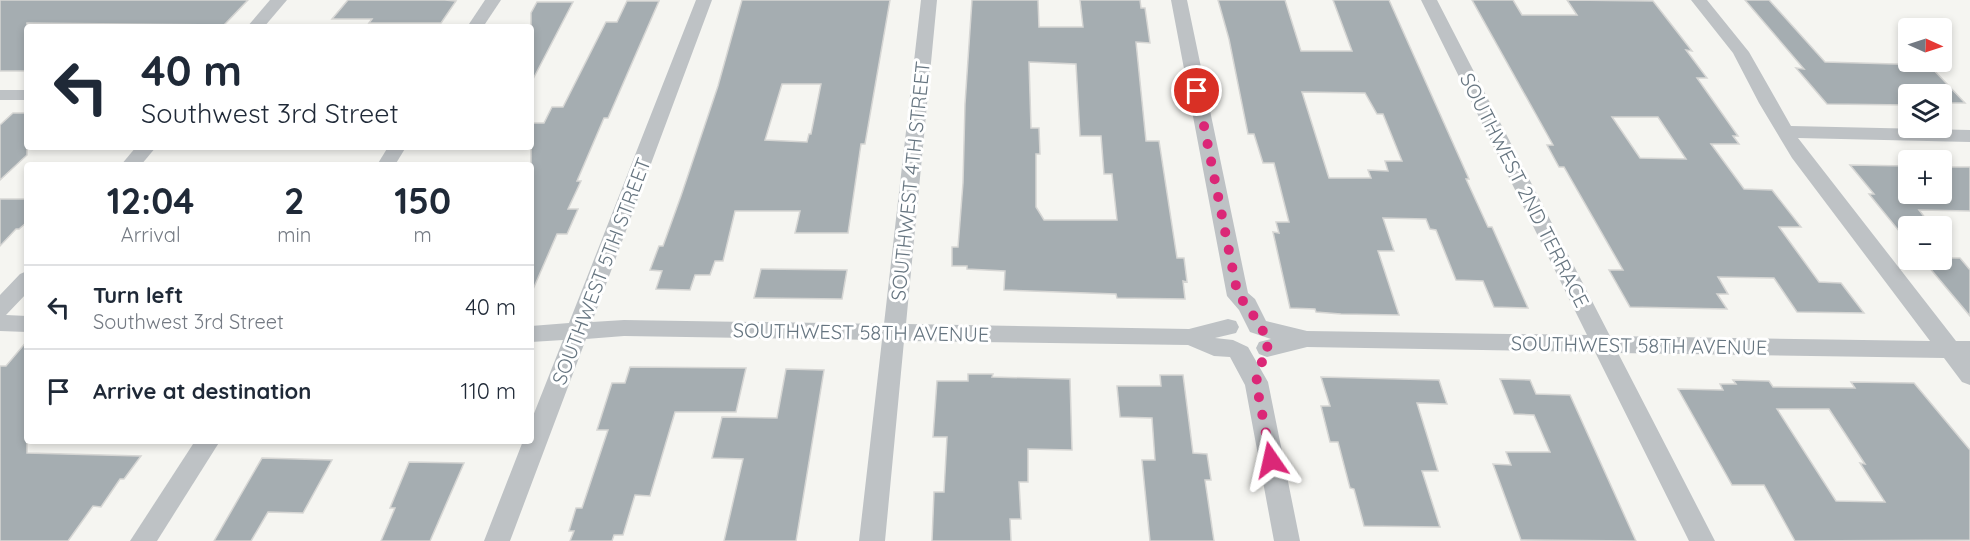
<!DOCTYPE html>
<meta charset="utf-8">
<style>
body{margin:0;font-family:Quicksand,sans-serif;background:#f6f6f7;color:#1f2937;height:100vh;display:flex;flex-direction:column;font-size:22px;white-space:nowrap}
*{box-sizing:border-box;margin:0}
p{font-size:20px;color:#747a83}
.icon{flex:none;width:33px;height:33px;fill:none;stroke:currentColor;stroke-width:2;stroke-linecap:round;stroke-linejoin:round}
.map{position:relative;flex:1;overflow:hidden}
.details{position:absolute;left:24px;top:162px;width:510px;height:282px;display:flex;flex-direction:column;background:#fff;border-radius:6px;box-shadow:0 3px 9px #0003}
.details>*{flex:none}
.guide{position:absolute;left:24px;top:24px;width:510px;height:126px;border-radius:6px;box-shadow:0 3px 9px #0003;background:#fff;color:#1f2937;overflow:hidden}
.needle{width:39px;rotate:93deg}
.tools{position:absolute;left:1898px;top:18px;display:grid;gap:12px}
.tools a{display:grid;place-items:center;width:54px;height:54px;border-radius:6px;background:#fff;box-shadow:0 3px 9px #0003;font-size:30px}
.pin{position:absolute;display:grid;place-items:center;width:51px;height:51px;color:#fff;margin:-26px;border:3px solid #fff;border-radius:50%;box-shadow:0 2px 6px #0007}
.me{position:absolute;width:66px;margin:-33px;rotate:349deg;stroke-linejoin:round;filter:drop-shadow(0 0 4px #0008)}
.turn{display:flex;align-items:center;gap:21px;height:126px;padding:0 18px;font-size:27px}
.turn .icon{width:78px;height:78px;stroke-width:2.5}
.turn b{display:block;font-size:42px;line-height:51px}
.eta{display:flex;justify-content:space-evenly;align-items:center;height:102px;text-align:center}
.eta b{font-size:36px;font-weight:800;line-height:42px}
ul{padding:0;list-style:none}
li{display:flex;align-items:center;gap:18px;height:84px;padding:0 18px;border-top:2px solid #e0e1e3}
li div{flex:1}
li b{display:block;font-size:22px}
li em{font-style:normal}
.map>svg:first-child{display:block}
.building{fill:#a5adb1;stroke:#d6d6d4;stroke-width:1.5;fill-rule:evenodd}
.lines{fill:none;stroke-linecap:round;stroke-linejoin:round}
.street{fill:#bec2c5;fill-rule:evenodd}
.route{stroke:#db2777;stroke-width:10;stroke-dasharray:0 18}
.labels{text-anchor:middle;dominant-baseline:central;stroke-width:6;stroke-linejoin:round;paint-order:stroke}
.street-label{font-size:20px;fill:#667580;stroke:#fff}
</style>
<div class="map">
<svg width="1970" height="541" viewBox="0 0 1970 541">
<rect width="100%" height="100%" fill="#f5f5f1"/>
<!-- building -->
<g class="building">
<polygon points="0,0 248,0 224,25 27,23 27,71 0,71"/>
<polygon points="348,0 445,0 456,1 441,23 369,23 372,19 332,19"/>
<path d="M742 0H890L865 144H861L848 233H795L800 211H735L723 261H715L710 275H695L690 290 656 289 662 271 650 270 659 246H663L681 196 718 86ZM782 84H821L811 134H809L807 142 765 140Z"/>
<path d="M972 0H1038L1039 27H1083L1080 0H1140L1141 8H1145L1150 43 1136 42 1146 141H1159L1177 258H1184L1187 282 1183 281 1185 299 1117 298 1116 294 1004 290 1005 271 967 269V266H952V247H958L963 183 965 104ZM1029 62 1076 64 1080 136H1101L1104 174H1112L1117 220H1044L1036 207V154H1040L1039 128H1031Z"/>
<path d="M1218 0H1285L1301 51H1352L1333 0H1389L1469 179H1466L1488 227H1492L1528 308 1494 307 1483 281 1456 280 1436 230 1430 229 1426 219 1383 218 1394 251H1378L1399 315 1341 314 1316 312 1315 309 1290 308 1273 232 1279 233 1276 222H1289L1274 163H1263L1254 134H1248L1229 39ZM1302 92 1365 93 1377 114H1383L1402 161H1385L1388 171 1368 170 1371 178H1329Z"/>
<path d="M1472 0H1513L1522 15H1577L1567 0 1653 1 1692 51 1686 50 1707 78H1697L1738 136H1733L1739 144H1711L1744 189 1772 190 1801 227H1779L1819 282 1841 283 1864 313 1797 312 1774 278 1718 277 1728 294H1717L1727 309 1630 307 1609 270H1623L1564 167H1559L1547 145H1553ZM1612 117H1658L1686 159 1640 158Z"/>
<polygon points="1745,0 1769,0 1825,62 1929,65 1965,103 1941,103 1941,94 1908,94 1908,105 1827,104 1796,68 1804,69"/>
<polygon points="627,1 659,1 608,118 604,118 577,181 581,181 568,209 578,209 567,234 557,234 531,294 531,123 544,123 552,107 563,107 606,22 617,22"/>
<polygon points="537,2 573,2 531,83 531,13"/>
<polygon points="13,113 27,113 27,155 0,180 0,125"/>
<polygon points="1850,165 1908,166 1908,194 1941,194 1941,167 1970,167 1970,211 1919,210 1926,219 1920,219 1926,226 1908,226 1908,242 1869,194 1874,194"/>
<polygon points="0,199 27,199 27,222 19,229 16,229 0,246"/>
<polygon points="1941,244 1952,258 1960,258 1970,270 1970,316 1923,260 1941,260"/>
<polygon points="761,269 847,270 842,299 754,298"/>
<polygon points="27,341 27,453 141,456 124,479 120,479 101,507 93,506 68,541 0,541 0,366 6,366"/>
<polygon points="630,367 746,368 736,412 675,412 650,496 635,495 623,535 614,535 612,541 570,541 574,531 569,531 576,508 582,508 608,430 597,430 612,383 625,383"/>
<polygon points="786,369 824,370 796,541 724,541 743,459 712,458 722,417 777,418"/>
<polygon points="968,374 993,374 992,377 1070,379 1072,450 1028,449 1028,482 1019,482 1021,519 1010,519 1011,541 932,541 934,492 944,492 947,437 933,437 937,381 968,381"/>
<polygon points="1160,375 1183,375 1193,453 1207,454 1211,480 1205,480 1214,541 1150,541 1142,460 1155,460 1152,418 1120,417 1117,386 1161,386"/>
<polygon points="1321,377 1439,380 1447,404 1417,403 1438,471 1422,471 1440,527 1364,526 1354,489 1350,488 1338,442 1330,442 1321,406 1330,406"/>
<polygon points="1500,379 1530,380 1536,394 1570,395 1636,541 1521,540 1493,464 1511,465 1506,452 1550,452 1534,415 1514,414"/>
<path d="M1733 380 1769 381 1773 387 1855 388 1851 382 1914 383 1970 450V540L1795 541 1764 485H1732L1678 389 1723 390 1720 384H1736ZM1777 409H1829L1865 464 1860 463 1885 502 1836 501Z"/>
<polygon points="262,458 332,460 303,513 268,512 251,541 214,541"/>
<polygon points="409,462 464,463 430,541 381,541 395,508 390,508"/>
</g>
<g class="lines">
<!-- street -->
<g class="street">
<polygon points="270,0 287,0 264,27 247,27"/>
<polygon points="485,0 501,0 483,27 467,27"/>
<polygon points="696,0 712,0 592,322 624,320 884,324 921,0 937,0 906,324 1189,329 1228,319 1236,321 1239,327 1236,333 1215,338 1233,340 1248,347 1268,382 1300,541 1274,541 1245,385 1230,357 1214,356 1188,345 904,341 885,541 859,541 882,340 624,336 586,339 510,541 484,541 523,441 531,441 531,421 563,340 531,342 531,326 569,323"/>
<polygon points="1171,0 1187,0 1248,293 1255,299 1266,321 1307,331 1587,335 1421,0 1437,0 1610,336 1930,341 1792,158 1759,103 1733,53 1691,0 1707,0 1749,52 1791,126 1970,130 1970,142 1798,138 1956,341 1970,341 1970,385 1962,382 1944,358 1618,353 1715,541 1689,541 1595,352 1307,347 1267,357 1259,354 1256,348 1259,342 1271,339 1250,332 1239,310 1227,296"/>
<rect x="0" y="90" width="27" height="10"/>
<polygon points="136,147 156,147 141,165 121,165"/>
<polygon points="388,147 406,147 395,165 377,165"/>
<polygon points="27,271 27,293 6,315 27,316 27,332 0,331 0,295 20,274"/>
<polygon points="195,441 220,441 157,541 130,541"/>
</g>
</g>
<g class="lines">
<!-- route -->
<polyline class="route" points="1197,91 1238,296 1247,305 1269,341 1267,348 1262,352 1262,362 1256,382 1271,460"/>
</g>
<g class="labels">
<!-- street labels -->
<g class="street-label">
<text transform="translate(910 181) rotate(-84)">SOUTHWEST 4TH STREET</text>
<text transform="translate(1525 190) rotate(63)">SOUTHWEST 2ND TERRACE</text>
<text transform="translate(601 271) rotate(-69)">SOUTHWEST 5TH STREET</text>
<text transform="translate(861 332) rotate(1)">SOUTHWEST 58TH AVENUE</text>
<text transform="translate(1639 345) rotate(1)">SOUTHWEST 58TH AVENUE</text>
</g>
</g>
</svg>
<div class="tools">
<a><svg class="needle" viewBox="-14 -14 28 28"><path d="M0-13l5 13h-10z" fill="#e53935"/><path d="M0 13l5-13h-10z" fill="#747a83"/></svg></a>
<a><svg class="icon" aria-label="layers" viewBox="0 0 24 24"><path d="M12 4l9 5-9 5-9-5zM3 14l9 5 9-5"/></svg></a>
<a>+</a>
<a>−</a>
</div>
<div class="pin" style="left:1197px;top:91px;background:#d93025"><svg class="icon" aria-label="arrive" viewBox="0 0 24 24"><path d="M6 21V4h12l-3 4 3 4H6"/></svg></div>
<svg class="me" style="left:1271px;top:460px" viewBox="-20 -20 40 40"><path d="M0-17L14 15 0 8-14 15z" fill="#db2777" stroke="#fff" stroke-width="4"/></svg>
<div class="guide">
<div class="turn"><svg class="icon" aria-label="left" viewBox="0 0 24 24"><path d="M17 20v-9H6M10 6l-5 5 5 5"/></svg><div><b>40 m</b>Southwest 3rd Street</div></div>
</div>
<section class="details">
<div class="eta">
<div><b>12:04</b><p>Arrival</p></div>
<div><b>2</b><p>min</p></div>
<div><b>150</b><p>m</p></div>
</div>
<ul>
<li><svg class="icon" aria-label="left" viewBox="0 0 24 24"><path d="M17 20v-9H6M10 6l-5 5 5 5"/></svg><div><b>Turn left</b><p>Southwest 3rd Street</p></div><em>40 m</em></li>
<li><svg class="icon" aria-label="arrive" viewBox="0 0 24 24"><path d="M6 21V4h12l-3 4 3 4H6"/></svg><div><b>Arrive at destination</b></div><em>110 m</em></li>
</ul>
</section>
</div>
